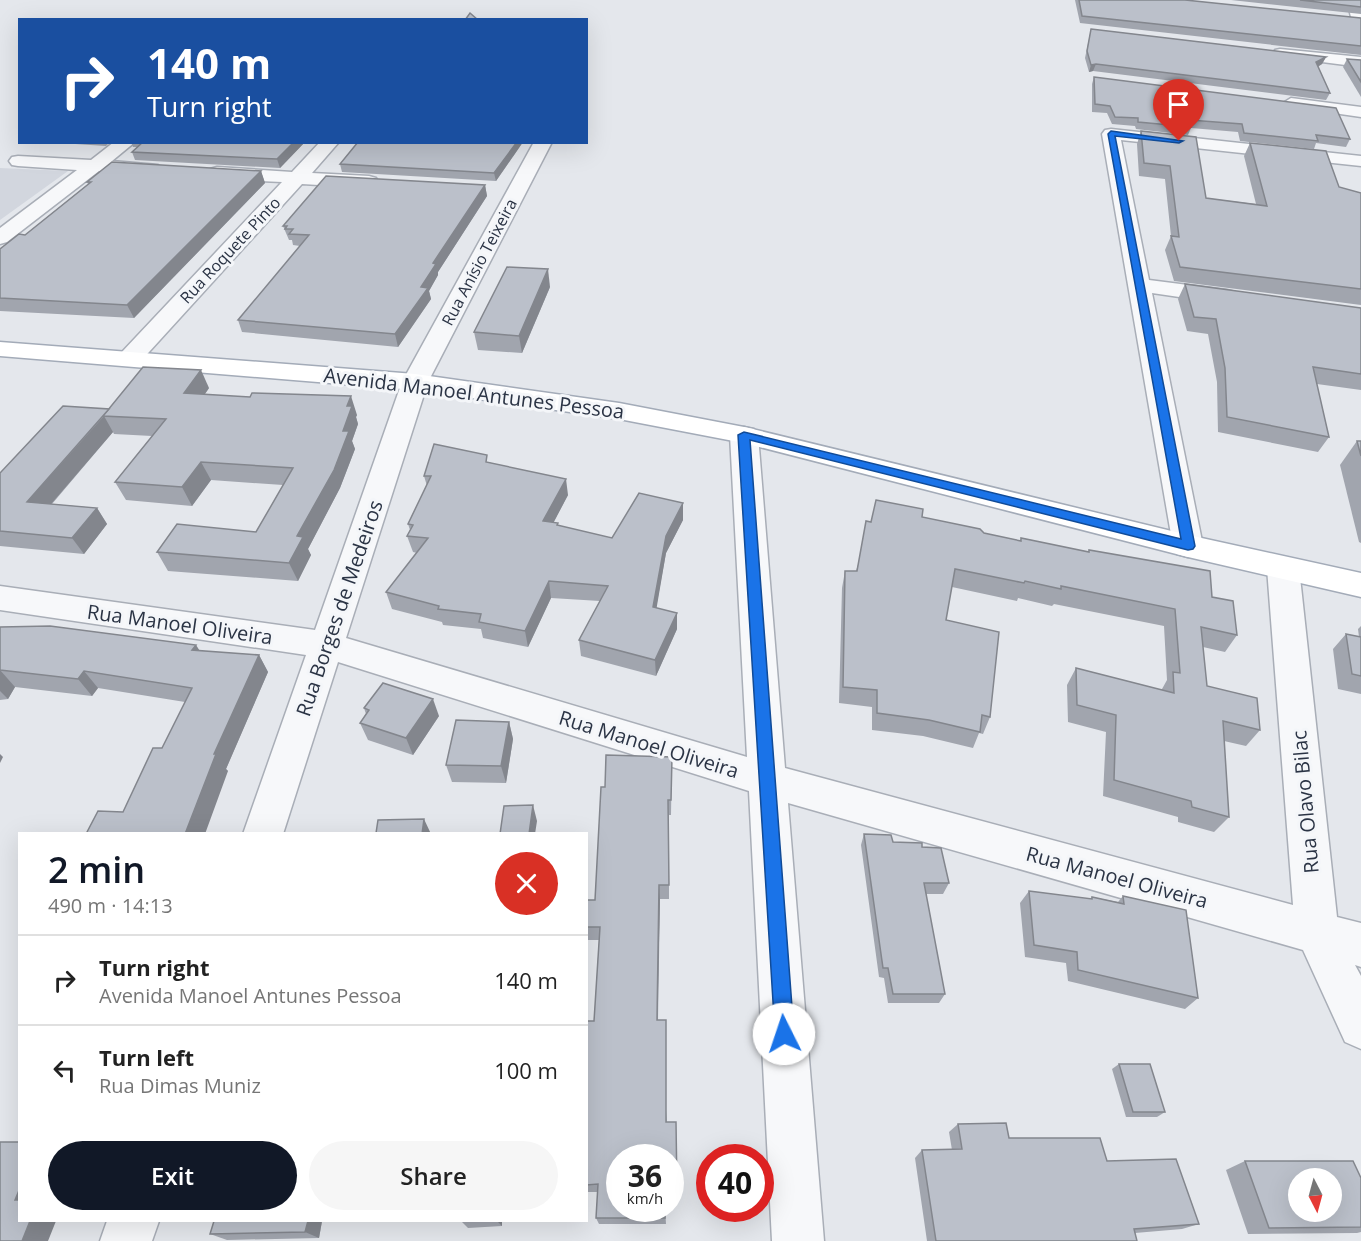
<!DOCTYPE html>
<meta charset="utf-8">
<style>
body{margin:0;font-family:"Open Sans",sans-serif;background:#f6f6f6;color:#222;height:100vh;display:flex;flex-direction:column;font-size:22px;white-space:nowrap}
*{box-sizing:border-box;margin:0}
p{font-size:20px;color:#767676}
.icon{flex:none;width:33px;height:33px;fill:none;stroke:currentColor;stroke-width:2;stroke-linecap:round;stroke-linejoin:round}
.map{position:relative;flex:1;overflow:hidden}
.sheet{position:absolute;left:18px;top:832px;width:570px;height:390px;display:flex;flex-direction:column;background:#fff;border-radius:0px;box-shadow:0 6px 24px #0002}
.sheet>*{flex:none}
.hud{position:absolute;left:18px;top:18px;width:570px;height:126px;border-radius:0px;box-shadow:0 6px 24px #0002;background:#1a4fa0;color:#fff;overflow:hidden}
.needle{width:39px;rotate:174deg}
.controls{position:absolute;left:1288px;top:1168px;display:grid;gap:12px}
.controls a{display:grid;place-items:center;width:54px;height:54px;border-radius:50%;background:#fff;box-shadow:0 6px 24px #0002;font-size:30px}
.speed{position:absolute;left:606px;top:1144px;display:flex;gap:12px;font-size:30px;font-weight:700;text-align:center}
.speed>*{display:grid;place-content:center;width:78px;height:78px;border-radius:50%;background:#fff;box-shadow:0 6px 24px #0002;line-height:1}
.speed small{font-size:15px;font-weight:400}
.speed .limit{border:9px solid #d22;background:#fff;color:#111}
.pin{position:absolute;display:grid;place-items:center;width:51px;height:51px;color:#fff;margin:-62px -26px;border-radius:50% 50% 50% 0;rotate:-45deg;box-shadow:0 0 6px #0007}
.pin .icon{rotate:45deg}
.me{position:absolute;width:66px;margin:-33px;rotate:356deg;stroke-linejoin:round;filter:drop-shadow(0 0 4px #0008)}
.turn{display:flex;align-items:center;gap:21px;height:126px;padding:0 30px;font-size:27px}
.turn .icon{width:78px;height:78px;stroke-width:2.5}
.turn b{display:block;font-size:42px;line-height:51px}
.round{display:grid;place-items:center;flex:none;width:63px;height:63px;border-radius:32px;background:#f6f6f6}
.headline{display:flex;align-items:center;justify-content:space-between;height:102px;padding:0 30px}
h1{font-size:36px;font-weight:600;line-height:45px;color:#111827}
.action{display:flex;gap:12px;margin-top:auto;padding:12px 30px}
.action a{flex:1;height:69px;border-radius:36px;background:#111827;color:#fff;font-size:24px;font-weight:600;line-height:69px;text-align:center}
.action a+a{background:#f6f6f6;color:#222}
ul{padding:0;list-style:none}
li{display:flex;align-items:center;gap:18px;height:90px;padding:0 30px;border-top:2px solid #e0e0e0}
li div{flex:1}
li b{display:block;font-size:22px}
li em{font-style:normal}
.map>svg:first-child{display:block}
.built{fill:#d2d6de}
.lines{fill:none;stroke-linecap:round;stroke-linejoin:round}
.minor-casing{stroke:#a9aeb7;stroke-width:3}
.major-casing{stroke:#a3abb8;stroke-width:3}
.minor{fill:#f7f8fa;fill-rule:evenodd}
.major{fill:#fff;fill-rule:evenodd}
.wall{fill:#a1a5ae}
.shaded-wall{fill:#83868d}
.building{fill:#bbc0ca;stroke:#83868d;stroke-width:1.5;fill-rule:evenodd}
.route{fill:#1a73e8;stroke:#114b97;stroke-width:1.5}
.labels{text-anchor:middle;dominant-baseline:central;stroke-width:6;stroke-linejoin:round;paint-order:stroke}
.far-street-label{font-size:16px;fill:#2b3445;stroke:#f4f6f9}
.street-label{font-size:20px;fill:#2b3445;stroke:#f4f6f9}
</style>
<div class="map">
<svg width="1361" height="1241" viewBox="0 0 1361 1241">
<rect width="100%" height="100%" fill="#e4e7ec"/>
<!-- built -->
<polygon class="built" points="0,168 68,171 0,220"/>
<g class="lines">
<defs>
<g id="minor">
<polygon points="1347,0 1361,0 1361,34 1354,30"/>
<polygon points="1280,49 1361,57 1361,67 1275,56 1273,53 1275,50"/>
<polygon points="1291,98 1361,107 1361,117 1285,106 1283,103"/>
<polygon points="1111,129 1361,156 1361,166 1121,140 1149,280 1227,290 1235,292 1238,297 1235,302 1227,304 1152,293 1203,546 1199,554 1188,557 1177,554 1173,546 1102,134 1105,130"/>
<polygon points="114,142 135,142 112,161 158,165 160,169 158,173 151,175 99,171 7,242 0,244 0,228 77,170 18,166 12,165 9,161 12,157 18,156 91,160"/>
<polygon points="320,142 339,142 312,173 369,176 376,178 378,182 376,186 369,188 302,184 139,363 130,365 121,363 118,358 121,353 282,182 217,179 210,177 208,173 210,169 217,167 292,172"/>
<polygon points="534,142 552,142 428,382 346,638 747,757 730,435 734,429 744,427 754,429 758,435 785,768 1293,905 1267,568 1272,560 1283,557 1294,560 1299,568 1337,917 1361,923 1361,967 1355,965 1361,976 1361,1049 1345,1042 1303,950 788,803 824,1241 772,1241 749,791 338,662 283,834 243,834 306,655 0,610 0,586 315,630 402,382"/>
<polygon points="107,1221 159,1221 152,1241 100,1241"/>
</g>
<polygon id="major" points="0,342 415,374 619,403 744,427 1188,535 1361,573 1361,597 1188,557 744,443 619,419 415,390 0,356"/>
</defs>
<!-- minor casing -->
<use href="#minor" class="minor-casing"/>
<!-- major casing -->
<use href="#major" class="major-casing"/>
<!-- minor -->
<use href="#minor" class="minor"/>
<!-- major -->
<use href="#major" class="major"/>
</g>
<!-- wall -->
<g class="wall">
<polygon points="1075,0 1185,0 1361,18 1361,55 1080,23"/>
<polygon points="1231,0 1361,0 1361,14"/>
<polygon points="1091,29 1326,57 1322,64 1318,67 1330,93 1326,100 1093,71 1089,72 1085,58"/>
<polygon points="1347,59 1361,60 1361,97 1343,67"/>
<polygon points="1094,77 1350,139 1346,147 1316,143 1314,149 1240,141 1238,132 1191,128 1188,135 1136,129 1135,126 1112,124 1107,113 1092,112 1092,84"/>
<polygon points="1141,131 1206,198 1256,204 1244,156 1250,143 1339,187 1361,193 1361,305 1174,281 1165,250 1171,236 1165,179 1139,176 1137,144"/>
<polygon points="45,142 110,142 106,146"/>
<polygon points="131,142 305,142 280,168 135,160 132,152 137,147 133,147"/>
<polygon points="523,142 496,181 342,172 340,164"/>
<polygon points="261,171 265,183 134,318 0,311 0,249 25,235 88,184 87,182"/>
<polygon points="485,185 487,196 438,272 438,275 429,291 431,299 398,347 242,332 238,320 300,246 293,245 292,240 289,240 283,226"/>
<polygon points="1185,284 1361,308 1361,390 1317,384 1329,437 1318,452 1218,432 1217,382 1208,334 1187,331 1178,299"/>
<polygon points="550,287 522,353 478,350 474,332"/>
<polygon points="209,388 205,394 357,415 356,417 358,424 352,441 355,449 340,488 308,549 311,555 298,581 168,571 157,552 256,532 283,485 211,480 192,506 126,500 115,482 152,436 114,434 113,432 52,504 97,508 107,524 84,554 0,546 0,473 109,409"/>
<polygon points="1357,441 1361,441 1361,543 1359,542 1340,465"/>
<polygon points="489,462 568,495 553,523 558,526 612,538 683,503 683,520 666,553 656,608 677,613 677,629 656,676 581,656 579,640 600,601 551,598 528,647 483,638 481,629 443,625 442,622 392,609 386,592 417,553 413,552 407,536 410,530 408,524 427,486 424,476"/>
<polygon points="922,517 984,533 1020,541 1021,538 1088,552 1089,550 1212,597 1237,635 1225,652 1203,647 1207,686 1260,730 1246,746 1224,741 1229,817 1214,832 1178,822 1178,817 1103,796 1106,732 1068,722 1067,685 1076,668 1162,690 1162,689 1167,680 1164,626 1054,604 1052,606 1018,598 1017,601 952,587 946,620 990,717 983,734 979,733 973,748 923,736 872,730 872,707 839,703 842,588 845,571 856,571 871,522"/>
<polygon points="1361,626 1361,694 1338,689 1333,649 1346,634 1359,637 1358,629"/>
<polygon points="0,627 199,651 259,655 268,672 226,769 228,771 123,812 162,748 185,702 98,688 92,696 15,687 8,699 0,700"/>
<polygon points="364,708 439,716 413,755 368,740 360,723 366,714"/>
<polygon points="509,722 513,739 506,783 452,782 446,765"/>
<polygon points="672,757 671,815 669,815 669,899 660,899 658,1020 667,1122 676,1122 677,1198 670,1198 670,1158 620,1158 665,1209 666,1224 599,1224 596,1218 598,1192 586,1192 586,1021 594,1021 599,940 586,940 586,900 595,900 605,787"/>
<polygon points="864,834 893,842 922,847 949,883 943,894 926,894 945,994 939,1003 888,1003 884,978 879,977 861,845"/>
<polygon points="1029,891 1090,899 1092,897 1118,902 1123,896 1198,998 1185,1009 1068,981 1066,963 1025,957 1020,903"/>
<polygon points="1119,1064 1165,1112 1157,1117 1126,1117 1112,1069"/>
<polygon points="958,1124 1009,1138 1107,1161 1199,1224 1182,1229 1135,1233 1137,1241 927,1241 915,1158 922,1150 952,1150 949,1132"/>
<polygon points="1245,1161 1361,1178 1361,1232 1357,1233 1248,1234 1226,1170"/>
<polygon points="214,1221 322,1221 319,1238 227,1240 210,1234"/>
<polygon points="461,1221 502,1221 502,1226 468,1228"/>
</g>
<!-- shaded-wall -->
<g class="shaded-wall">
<polygon points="1326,57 1322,64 1313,69 1316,62"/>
<polygon points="1096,64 1093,71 1089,72 1091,65"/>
<polygon points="294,142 305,142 280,168 277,159"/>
<polygon points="517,142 523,142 496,181 494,173"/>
<polygon points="261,171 265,183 134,318 127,305"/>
<polygon points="485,185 487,196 438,272 438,275 429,291 431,299 398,347 395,334 421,287 433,263"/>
<polygon points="548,269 550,287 522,353 519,336"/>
<polygon points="201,370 209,388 193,411 184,393"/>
<polygon points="351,396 357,415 356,417 358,424 352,441 355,449 340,488 308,549 311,555 298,581 289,563 297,536 343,431 347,406"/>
<polygon points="104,416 113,432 39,518 27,502"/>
<polygon points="201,462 211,480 192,506 182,487"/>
<polygon points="566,479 568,495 546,537 543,521"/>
<polygon points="683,503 683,520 666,553 654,623 653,607 666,536"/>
<polygon points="97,508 107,524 84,554 72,538"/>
<polygon points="549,581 551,598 528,647 525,631"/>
<polygon points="677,613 677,629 656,676 655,660"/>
<polygon points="196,645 207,662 192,650"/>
<polygon points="259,655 268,672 226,769 228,771 205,834 185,834 214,754"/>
<polygon points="0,670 15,687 8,699 0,691"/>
<polygon points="84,671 98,688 92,696 78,679"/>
<polygon points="433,699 439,716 413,755 406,738"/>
<polygon points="509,722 513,739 506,783 501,766"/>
<polygon points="0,754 3,757 0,763"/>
<polygon points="533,805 537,821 535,834 529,834"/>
<polygon points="424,819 431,834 422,834"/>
<polygon points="659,885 660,899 657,1032 657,1020"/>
<polygon points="20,1188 20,1201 15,1200"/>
<polygon points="30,1221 56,1221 48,1241 22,1241"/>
<polygon points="308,1221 322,1221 319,1238 305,1232"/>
<polygon points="497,1221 502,1221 502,1226"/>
</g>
<!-- building -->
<g class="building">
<polygon points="1079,0 1185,0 1361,18 1361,46 1082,16"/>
<polygon points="1300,0 1361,0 1361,7"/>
<polygon points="470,13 478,20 465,20"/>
<polygon points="1091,29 1326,57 1316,62 1330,93 1096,64 1091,65 1087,51"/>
<polygon points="1347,59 1361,60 1361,82"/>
<polygon points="1094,77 1336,108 1350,139 1316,135 1318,141 1244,133 1242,124 1190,120 1191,127 1138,122 1138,118 1115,117 1110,106 1095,104"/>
<polygon points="1141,131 1196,137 1206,198 1267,206 1250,143 1326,151 1339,187 1361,193 1361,289 1180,267 1171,236 1179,237 1170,166 1144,163"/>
<polygon points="143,142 294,142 277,159 132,152"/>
<polygon points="358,142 517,142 494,173 340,164"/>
<polygon points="112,162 261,171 127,305 0,298 0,249 19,234 25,235 91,182 87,182"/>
<polygon points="326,176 485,185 433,263 436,264 421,287 428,288 395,334 238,320 309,235 289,234 293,229 285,229 287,226 283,226"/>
<polygon points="507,267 548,269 519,336 474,332"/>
<polygon points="1185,284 1361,308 1361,374 1313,367 1329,437 1227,417 1225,368 1216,319 1194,317"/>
<polygon points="143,367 201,370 184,393 250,397 252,393 351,396 347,406 352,406 343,431 349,431 334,470 297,536 303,537 289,563 157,552 177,524 256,532 293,468 201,462 182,487 115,482 166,419 103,416"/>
<polygon points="63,406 109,409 27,502 97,508 72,538 0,531 0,473"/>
<polygon points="1357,441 1361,441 1361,456"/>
<polygon points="434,444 487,455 486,462 566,479 543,521 558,523 557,525 612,538 639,493 683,503 666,536 653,607 677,613 655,660 579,640 608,586 549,581 525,631 479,622 481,614 438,609 439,606 386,592 428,538 407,536 413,525 408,524 431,476 424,476"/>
<polygon points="876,500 923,509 922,517 980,529 984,533 1021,541 1021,538 1089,552 1089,550 1210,571 1212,597 1233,601 1237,635 1201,627 1207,686 1257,698 1260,730 1223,721 1229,817 1192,807 1191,801 1114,780 1116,715 1077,705 1076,668 1174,693 1173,672 1180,673 1175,609 1061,586 1061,589 1025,581 1024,583 955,569 946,620 999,632 990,717 982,715 980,732 929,720 877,713 877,690 843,687 845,571 857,571 866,521 871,522"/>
<polygon points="50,626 196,645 192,650 259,655 214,754 216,754 185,834 86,834 98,811 123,812 153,748 162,748 192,688 84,671 78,679 0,670 0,627"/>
<polygon points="1346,634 1361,637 1361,676 1352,674"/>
<polygon points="383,683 433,699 406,738 360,723 369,710 364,708"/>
<polygon points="456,720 509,722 501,766 446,765"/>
<polygon points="606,755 672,757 671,800 668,800 669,885 659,885 657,1020 666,1020 666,1122 676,1122 677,1191 670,1191 670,1158 620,1158 620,1209 665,1209 665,1218 596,1218 598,1184 586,1185 586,1021 594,1021 600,927 586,927 586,900 595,900 601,787 605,787"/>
<polygon points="533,805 529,834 500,834 504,806"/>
<polygon points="424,819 422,834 360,834 376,833 378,820"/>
<polygon points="864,834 891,835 893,842 922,843 922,847 941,848 949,883 924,883 945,994 893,994 888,968 883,968"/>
<polygon points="1029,891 1092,899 1092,897 1124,904 1123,896 1186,910 1198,998 1078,970 1077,952 1034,945"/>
<polygon points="1119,1064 1150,1064 1165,1112 1133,1112"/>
<polygon points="1006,1123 1009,1138 1100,1138 1107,1161 1176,1159 1199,1224 1134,1229 1137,1241 936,1241 922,1150 962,1149 958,1124"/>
<polygon points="0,1142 20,1142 20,1188 15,1200 20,1200 20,1221 30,1221 22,1241 0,1241"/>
<path d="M1245 1161H1353L1361 1178V1227L1269 1228ZM1299 1179H1332V1212H1299Z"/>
<polygon points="214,1221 308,1221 305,1232 210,1234"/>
</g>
<!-- route -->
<polygon class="route" points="1111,131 1183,141 1179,143 1115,136 1195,546 1193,549 1188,550 750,440 794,1034 791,1040 784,1043 777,1040 775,1034 738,435 744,432 1181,539 1108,134"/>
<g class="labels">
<!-- far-street labels -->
<g class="far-street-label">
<text transform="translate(230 250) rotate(-47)">Rua Roquete Pinto</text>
<text transform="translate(479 262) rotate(-62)">Rua Anísio Teixeira</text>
</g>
<!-- street labels -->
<g class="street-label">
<text transform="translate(474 393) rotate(7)">Avenida Manoel Antunes Pessoa</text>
<text transform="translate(339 608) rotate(-71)">Rua Borges de Medeiros</text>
<text transform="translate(180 624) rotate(8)">Rua Manoel Oliveira</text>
<text transform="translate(649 744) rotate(17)">Rua Manoel Oliveira</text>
<text transform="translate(1305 802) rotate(-95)">Rua Olavo Bilac</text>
<text transform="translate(1117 877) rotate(15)">Rua Manoel Oliveira</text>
</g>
</g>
</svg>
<div class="controls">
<a><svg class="needle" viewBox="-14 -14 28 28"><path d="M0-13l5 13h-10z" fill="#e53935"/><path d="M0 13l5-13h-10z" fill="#767676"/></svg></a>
</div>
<div class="speed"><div>36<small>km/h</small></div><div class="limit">40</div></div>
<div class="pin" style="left:1179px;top:141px;background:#d93025"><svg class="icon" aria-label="arrive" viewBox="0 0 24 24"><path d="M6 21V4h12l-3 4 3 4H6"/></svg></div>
<svg class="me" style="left:784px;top:1034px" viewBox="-20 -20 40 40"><circle r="19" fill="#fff"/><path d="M0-13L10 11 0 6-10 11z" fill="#1a73e8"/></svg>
<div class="hud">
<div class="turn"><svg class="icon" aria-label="right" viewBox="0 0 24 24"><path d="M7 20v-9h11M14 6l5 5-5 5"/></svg><div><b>140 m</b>Turn right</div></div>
</div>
<section class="sheet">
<div class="headline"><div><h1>2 min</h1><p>490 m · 14:13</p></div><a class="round" style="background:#d93025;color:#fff"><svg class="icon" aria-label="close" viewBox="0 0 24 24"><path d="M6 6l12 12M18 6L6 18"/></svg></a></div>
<ul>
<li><svg class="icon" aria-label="right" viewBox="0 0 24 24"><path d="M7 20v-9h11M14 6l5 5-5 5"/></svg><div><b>Turn right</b><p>Avenida Manoel Antunes Pessoa</p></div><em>140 m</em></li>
<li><svg class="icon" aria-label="left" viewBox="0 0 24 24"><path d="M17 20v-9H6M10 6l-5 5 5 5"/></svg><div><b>Turn left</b><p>Rua Dimas Muniz</p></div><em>100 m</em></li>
</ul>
<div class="action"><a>Exit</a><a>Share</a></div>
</section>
</div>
